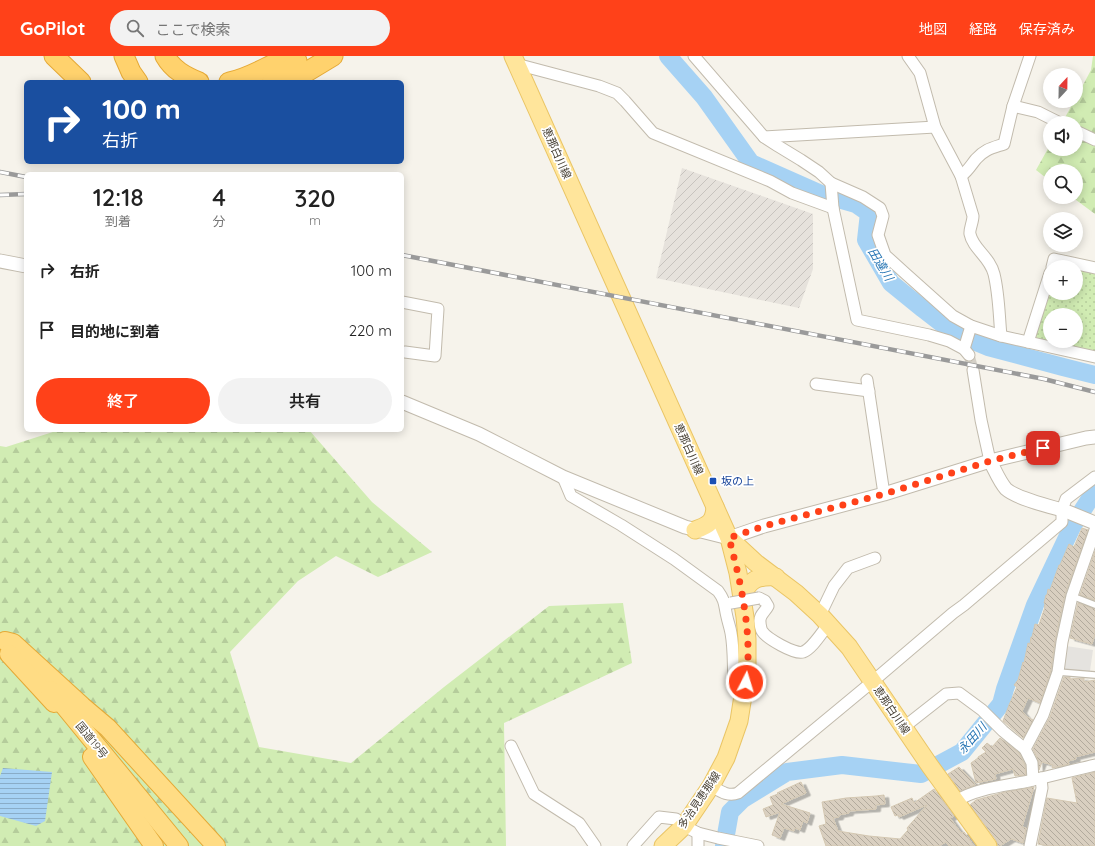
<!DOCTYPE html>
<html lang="ja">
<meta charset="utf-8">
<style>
body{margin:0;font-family:Quicksand,"Noto Sans JP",sans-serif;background:#f2f2f2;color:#222;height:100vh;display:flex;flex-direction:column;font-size:15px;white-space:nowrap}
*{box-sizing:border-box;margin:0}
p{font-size:13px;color:#767676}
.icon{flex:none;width:22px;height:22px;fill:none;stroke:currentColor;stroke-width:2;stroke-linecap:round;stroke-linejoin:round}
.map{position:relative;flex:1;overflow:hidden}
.drawer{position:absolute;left:24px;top:116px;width:380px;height:260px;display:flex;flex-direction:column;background:#fff;border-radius:6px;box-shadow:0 2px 10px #0003}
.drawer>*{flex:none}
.guide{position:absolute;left:24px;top:24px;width:380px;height:84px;border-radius:6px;box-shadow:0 2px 10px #0003;background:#1a4fa0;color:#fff;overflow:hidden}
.needle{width:26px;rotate:22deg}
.tools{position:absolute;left:1043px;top:12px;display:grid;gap:8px}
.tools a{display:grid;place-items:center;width:40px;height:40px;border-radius:50%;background:#fff;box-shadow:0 2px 10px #0003;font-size:20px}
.pin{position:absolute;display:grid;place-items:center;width:34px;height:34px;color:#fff;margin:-17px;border-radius:8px;box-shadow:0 2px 6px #0006}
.me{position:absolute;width:44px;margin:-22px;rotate:5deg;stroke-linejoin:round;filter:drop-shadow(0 0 3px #0008)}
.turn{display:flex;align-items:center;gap:14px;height:84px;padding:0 12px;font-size:18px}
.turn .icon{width:52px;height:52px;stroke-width:2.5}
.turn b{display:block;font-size:28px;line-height:34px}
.eta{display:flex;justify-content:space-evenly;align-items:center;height:68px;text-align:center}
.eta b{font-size:24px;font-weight:600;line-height:28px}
.primary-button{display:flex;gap:8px;margin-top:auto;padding:8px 12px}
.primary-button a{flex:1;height:46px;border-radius:24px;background:#ff4119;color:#fff;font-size:16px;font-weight:600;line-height:46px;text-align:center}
.primary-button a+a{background:#f2f2f2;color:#222}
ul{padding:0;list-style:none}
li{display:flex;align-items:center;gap:12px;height:60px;padding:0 12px}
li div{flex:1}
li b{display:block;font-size:15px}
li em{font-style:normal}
header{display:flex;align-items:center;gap:24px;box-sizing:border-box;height:56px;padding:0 20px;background:#ff4119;color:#fff}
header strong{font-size:19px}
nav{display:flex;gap:22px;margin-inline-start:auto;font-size:14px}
.search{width:280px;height:36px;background:#f2f2f2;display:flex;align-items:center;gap:10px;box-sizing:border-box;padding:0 14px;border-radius:22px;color:#767676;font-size:15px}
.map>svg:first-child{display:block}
.industrial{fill:url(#industrial-furrows)}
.grass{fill:url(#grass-dots);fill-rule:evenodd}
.forest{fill:url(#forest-firs)}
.parking{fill:#e5e3df}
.water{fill:url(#water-rules)}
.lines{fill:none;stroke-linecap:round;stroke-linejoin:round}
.river{stroke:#a6d2f4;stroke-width:18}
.building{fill:url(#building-back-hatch);stroke:#d4c8b2;filter:url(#shadow)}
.minor-tunnel{stroke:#d4d0c7;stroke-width:11;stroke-dasharray:11 5.5;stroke-linecap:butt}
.service-casing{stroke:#c2bbad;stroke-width:8}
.minor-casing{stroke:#c2bbad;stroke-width:13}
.tertiary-casing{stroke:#c2bbad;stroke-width:15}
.primary-casing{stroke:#eac565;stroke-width:19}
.trunk-casing{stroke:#e5a936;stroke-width:20}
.motorway-casing{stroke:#e5a936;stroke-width:21}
.service{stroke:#fff;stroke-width:5.5}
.minor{stroke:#fff;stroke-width:11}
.tertiary{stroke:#fff;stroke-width:13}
.primary{stroke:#ffe59b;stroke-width:17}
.trunk{stroke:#ffdc84;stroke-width:18}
.motorway{stroke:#ffd26d;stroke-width:19}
.rail-casing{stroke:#9a9a9a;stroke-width:4.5}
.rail{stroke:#fff;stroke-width:3;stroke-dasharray:9;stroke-linecap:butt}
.minor-bridge-casing{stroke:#c2bbad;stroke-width:13;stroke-linecap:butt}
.minor-bridge{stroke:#fff;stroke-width:11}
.route{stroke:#ff4119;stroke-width:7;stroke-dasharray:0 12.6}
.transit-dot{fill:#1a4fb4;stroke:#fff;stroke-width:1.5}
.labels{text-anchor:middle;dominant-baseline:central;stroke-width:3.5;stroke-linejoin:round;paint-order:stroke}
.street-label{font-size:11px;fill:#4b4438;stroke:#fff}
.transit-label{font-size:11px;fill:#164399;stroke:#fff;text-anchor:start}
.water-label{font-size:12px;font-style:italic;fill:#2977b5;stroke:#fff}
</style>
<header>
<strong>GoPilot</strong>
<div class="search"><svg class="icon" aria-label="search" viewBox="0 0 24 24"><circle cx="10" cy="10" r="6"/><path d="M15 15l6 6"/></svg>ここで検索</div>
<nav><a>地図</a><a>経路</a><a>保存済み</a></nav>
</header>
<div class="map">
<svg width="1095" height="790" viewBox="0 0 1095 790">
<defs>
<pattern id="industrial-furrows" width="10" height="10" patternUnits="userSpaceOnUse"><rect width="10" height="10" fill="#e6e2dc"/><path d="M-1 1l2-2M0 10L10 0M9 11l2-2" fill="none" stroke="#c7c3be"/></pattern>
<pattern id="grass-dots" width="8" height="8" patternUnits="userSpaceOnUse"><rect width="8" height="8" fill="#d1ecb3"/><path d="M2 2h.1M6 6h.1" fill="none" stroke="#b5cc9b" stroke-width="1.8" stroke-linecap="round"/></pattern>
<pattern id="forest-firs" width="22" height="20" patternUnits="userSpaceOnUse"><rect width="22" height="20" fill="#d1ecb3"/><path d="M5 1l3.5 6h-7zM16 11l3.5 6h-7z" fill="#b5cc9b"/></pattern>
<pattern id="water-rules" width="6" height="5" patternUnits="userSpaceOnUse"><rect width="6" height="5" fill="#a6d2f4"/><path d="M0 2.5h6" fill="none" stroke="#89acc7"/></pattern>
<pattern id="building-back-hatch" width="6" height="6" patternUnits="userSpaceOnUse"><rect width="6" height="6" fill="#d9cfc0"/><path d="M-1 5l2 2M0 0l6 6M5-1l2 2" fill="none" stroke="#b2aa9d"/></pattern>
<filter id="shadow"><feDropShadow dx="4.5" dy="2.5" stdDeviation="0" flood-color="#0004"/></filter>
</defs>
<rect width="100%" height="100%" fill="#f6f3eb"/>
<!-- industrial -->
<polygon class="industrial" points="682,112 813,158 813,213 799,252 656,222"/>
<!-- grass -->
<path class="grass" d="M1076 212 1095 216V296L1034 284 1050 226V237H1076ZM1050 259H1076V285H1050Z"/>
<!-- forest -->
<g class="forest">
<polygon points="1093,0 1095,0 1095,158 1072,141 1076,141 1076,115 1050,115 1050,125 1036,114 1050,89 1050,93 1076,93 1076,67 1062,67 1074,45 1076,45 1076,42 1091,14"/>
<polygon points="59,374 309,374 372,446 432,496 378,521 336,500 298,525 230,596 259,691 351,707 444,631 549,550 623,547 632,607 504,667 506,790 0,790 0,390 6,391"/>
</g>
<!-- parking -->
<polygon class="parking" points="1066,590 1093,594 1090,615 1062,614"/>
<!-- water -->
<polygon class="water" points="3,712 52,716 45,765 36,770 0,760 0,720"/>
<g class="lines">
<!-- river -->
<g class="river">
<polyline points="668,0 704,41 751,107 821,138 856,148 869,157 866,184 891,227 923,253 954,277 988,291 1063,311 1095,319"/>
<polyline points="724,790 730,756 743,743 787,716 842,709 921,718 962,696 1001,648 1005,633 1035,549 1073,469 1095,435"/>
</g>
</g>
<!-- building -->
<g class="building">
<polygon points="1082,472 1088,474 1065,538 1055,585 1051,614 1040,647 1028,642 1022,655 1027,661 1033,664 1023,682 1003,665 1009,649 1017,631 1014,629 1018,624 1023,606 1024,607 1028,587 1030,588 1031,581 1032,581 1035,568 1039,569 1045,551 1044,551 1045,548 1044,547 1046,539 1047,539 1048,533 1050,534 1059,509 1060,509 1069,488 1074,491"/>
<polygon points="1095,495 1095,544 1080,539"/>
<polygon points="1078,547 1095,553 1095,578 1092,588 1070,582"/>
<polygon points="1064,621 1070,621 1070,623 1084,622 1084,626 1095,624 1095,696 1075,701 1076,703 1068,705 1069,708 1052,712 1053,709 1042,706 1039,714 1038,704 1033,693 1050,661"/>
<polygon points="1000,682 1019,697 1025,709 1026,719 1015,720 1013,713 995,718 996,723 976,727 971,707 978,702 978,701 986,696 982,692 987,687 992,691"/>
<polygon points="959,711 974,727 975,729 960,735 948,718"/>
<polygon points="1095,716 1095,790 1049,790 1038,788 1047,742 1077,747 1072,722"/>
<polygon points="801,726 806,737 781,748 810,757 807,767 803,765 800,774 795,772 794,775 784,772 780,782 772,779 780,756 766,761 763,753 773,749 770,741 778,738 777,737"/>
<polygon points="1034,731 1022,771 1026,772 1023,787 1011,783 1000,790 998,790 996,784 970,749 976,744 1005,736"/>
<polygon points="934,733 954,760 950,762 961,777 964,776 974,790 949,790 946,786 939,790 826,790 819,770 826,768 822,746 846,742 876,740 884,739 885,748 876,749 876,753 849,755 849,757 839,759 839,761 833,762 838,775 869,780 900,783 908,774 907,772 927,749 899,761 898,759 895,760 891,751 912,742 914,747"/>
</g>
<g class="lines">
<!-- minor-tunnel -->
<polyline class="minor-tunnel" points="969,299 973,314"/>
<defs>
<g id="service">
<polyline points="1072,540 1095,549"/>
<polyline points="1058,616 1095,619"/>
</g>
<g id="minor">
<polyline points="694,0 764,81 778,90 801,104 819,116 831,127 863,141 880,152 883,160 878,179 885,199 906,218 953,260 971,270 1001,280 1095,301"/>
<path d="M908 0 920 17 935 71 961 120 973 160C973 166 969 174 970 178 973 193 990 201 994 218 999 238 999 259 1001 280"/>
<polyline points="516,8 599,30 617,37 625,45 653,77 770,125 792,137 833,152"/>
<polyline points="1013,50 1038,56 1060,67"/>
<polyline points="1076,75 1095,84"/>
<polyline points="764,81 935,71"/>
<path d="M961 120C968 115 971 109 976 103 985 93 992 92 1004 88L1013 50 1030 0"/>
<polyline points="831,127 833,152 857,264 929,279 949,285 964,293 969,299"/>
<polyline points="1052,211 1054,203 1095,212"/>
<polyline points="402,246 438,253 435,300 405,296"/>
<polyline points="1028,286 1050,217"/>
<polyline points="964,293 971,270"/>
<polyline points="973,314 981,364 990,405"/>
<polyline points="867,324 884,438"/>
<polyline points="816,328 869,335"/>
<path d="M563 421 571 440 621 469 674 503 718 535C726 546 724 549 727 561 728 566 730 571 731 577 734 593 733 610 734 627L744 638"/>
<path d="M759 542 765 545 768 550C765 556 759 559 760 566 760 568 761 574 762 575 766 582 795 599 803 596 812 593 822 576 828 569"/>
<polyline points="820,559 834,530 848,512 875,502"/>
<polyline points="904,671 946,638 959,637 982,654 1003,675 1025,693"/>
<polyline points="511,690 534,738 579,767 595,790"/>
<polyline points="1033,724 1032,707 1025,693 1043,659 1058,616 1062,586 1072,540 1095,474"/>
<path d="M711 730C720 735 728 741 738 737L872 626 953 557 964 549 1062 466V454L1066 443 1095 421"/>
<path d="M956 745C977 732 1005 730 1029 725 1051 720 1073 714 1095 709"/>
<polyline points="698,777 698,790"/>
<polyline points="633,790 659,761 676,763 684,770 698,777 718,782 758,790"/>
<polyline points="1030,790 1042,732 1041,722"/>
</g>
<g id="tertiary">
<polyline points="0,205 26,210"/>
<polyline points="402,346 479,378 563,421 685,471 729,482 764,470 884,438 990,405 1086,382 1095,381"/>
<path d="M990 405C995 414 999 425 1006 433 1016 442 1048 450 1062 454"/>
<polyline points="1068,456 1095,467"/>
</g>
<g id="primary">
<polyline points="513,0 729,482 756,507 796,537 820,559 849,591 930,710 988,790"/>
<path d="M695 474C709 469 714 466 715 451"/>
<path d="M742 540C750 523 757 520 776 521"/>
<polyline points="663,790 684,770 711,730 726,702 739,665 747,614 747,583 745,561 738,517 729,482"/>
</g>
<g id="trunk">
<polyline points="5,585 13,587 82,650 108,672 216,790"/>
<polyline points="9,598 54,647"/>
<polyline points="50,634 61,646 179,790"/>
<polyline points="92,701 154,790"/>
</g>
<g id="motorway">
<polyline points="54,0 81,26"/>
<polyline points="124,0 131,16 138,26"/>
<path d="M165 0C173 14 185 20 199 26"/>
<path d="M229 26C251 22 270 8 291 0"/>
<polyline points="272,26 291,12 297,5"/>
<polyline points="290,26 333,0"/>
</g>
</defs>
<!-- service casing -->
<use href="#service" class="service-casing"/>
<!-- minor casing -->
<use href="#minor" class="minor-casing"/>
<!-- tertiary casing -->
<use href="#tertiary" class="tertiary-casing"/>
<!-- primary casing -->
<use href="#primary" class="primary-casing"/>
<!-- trunk casing -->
<use href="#trunk" class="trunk-casing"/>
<!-- motorway casing -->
<use href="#motorway" class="motorway-casing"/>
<!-- service -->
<use href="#service" class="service"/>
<!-- minor -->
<use href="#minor" class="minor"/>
<!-- tertiary -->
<use href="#tertiary" class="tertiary"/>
<!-- primary -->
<use href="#primary" class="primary"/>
<!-- trunk -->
<use href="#trunk" class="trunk"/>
<!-- motorway -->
<use href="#motorway" class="motorway"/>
<defs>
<g id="rail">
<polyline points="0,116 26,121"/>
<polyline points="0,139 26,138"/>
<polyline points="402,199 1044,323 1095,336"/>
</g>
</defs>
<!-- rail casing -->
<use href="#rail" class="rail-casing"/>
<!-- rail -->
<use href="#rail" class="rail"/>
<defs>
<polyline id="minor-bridge" points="731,547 759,542"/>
</defs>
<!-- minor-bridge casing -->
<use href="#minor-bridge" class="minor-bridge-casing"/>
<!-- minor-bridge -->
<use href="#minor-bridge" class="minor-bridge"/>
</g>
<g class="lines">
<!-- route -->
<path class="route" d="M746 626C753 579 741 527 729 482L764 470 884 438 990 405 1043 392"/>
</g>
<!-- markers -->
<rect class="transit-dot" x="709" y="421" width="8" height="8" rx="2"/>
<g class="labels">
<!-- street labels -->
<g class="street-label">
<text transform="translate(557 97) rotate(66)">恵那白川線</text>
<text transform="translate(689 393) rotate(66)">恵那白川線</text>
<text transform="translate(892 654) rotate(56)">恵那白川線</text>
<text transform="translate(92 684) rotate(51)">国道19号</text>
<text transform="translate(699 744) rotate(-56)">多治見恵那線</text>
</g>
<!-- transit labels -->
<g class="transit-label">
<text x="721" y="425">坂の上</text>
</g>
<!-- water labels -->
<g class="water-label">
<text transform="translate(881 208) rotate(59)">田違川</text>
<text transform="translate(972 682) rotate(-48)">永田川</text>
</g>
</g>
</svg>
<div class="tools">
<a><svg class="needle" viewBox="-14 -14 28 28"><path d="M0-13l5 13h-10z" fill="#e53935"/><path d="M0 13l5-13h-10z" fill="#767676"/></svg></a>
<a><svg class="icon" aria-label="sound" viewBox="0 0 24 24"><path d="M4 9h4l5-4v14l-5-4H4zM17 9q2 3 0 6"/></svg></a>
<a><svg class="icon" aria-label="search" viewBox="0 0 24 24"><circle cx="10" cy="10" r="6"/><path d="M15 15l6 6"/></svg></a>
<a><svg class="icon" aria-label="layers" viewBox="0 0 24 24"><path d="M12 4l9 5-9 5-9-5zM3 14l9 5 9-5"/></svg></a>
<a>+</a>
<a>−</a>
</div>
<div class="pin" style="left:1043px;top:392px;background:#d93025"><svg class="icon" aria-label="arrive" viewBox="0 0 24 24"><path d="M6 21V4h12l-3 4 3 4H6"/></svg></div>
<svg class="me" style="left:746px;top:626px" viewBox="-20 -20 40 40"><circle r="17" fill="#ff4119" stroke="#fff" stroke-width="3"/><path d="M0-11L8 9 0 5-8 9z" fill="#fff"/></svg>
<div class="guide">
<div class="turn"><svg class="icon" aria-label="right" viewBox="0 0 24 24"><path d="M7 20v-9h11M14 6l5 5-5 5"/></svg><div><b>100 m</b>右折</div></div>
</div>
<section class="drawer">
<div class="eta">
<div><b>12:18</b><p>到着</p></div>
<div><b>4</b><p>分</p></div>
<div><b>320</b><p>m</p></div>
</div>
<ul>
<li><svg class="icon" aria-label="right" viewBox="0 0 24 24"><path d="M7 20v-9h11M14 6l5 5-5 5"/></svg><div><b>右折</b></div><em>100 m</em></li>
<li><svg class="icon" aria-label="arrive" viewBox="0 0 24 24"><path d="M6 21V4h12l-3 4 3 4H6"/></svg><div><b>目的地に到着</b></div><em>220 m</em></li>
</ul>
<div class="primary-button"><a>終了</a><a>共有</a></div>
</section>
</div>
